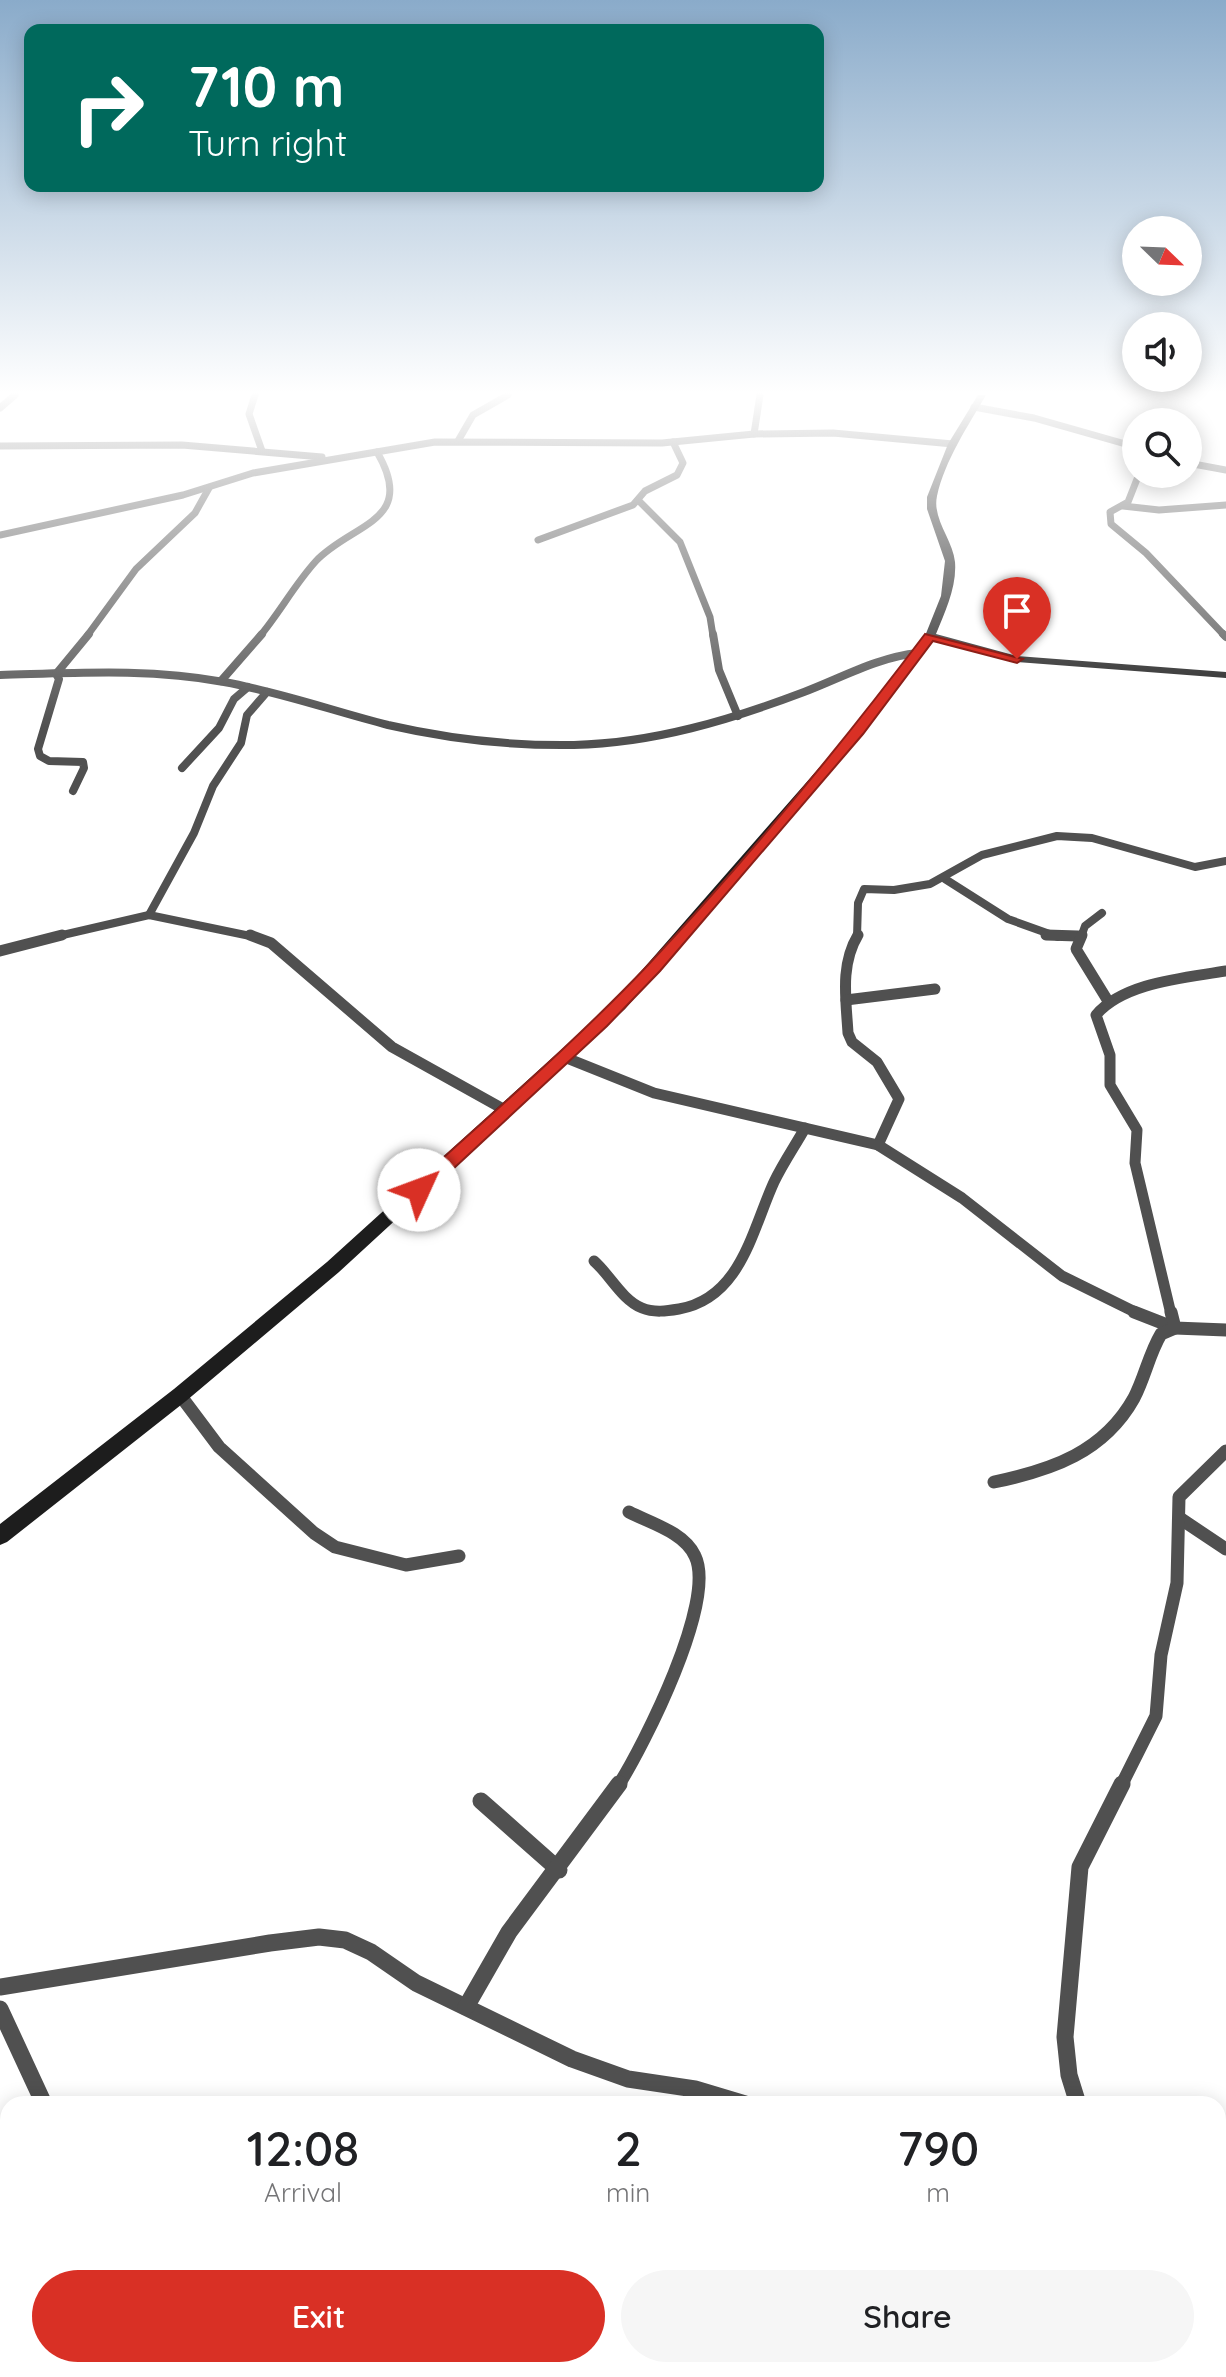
<!DOCTYPE html>
<style>
body{margin:0;font-family:Quicksand,sans-serif;background:#f6f6f6;color:#202124;height:100vh;display:flex;flex-direction:column;font-size:30px;white-space:nowrap}
*{box-sizing:border-box;margin:0}
p{font-size:26px;color:#757577}
.icon{flex:none;width:44px;height:44px;fill:none;stroke:currentColor;stroke-width:2;stroke-linecap:round;stroke-linejoin:round}
.map{position:relative;flex:1;overflow:hidden}
.sheet{position:absolute;left:0px;top:2096px;width:1226px;height:282px;display:flex;flex-direction:column;background:#fff;border-radius:24px 24px 0 0;box-shadow:0 4px 20px #0003}
.sheet>*{flex:none}
.hud{position:absolute;left:24px;top:24px;width:800px;height:168px;border-radius:16px;box-shadow:0 4px 20px #0003;background:#00695c;color:#fff;overflow:hidden}
.needle{width:52px;rotate:113deg}
.controls{position:absolute;left:1122px;top:216px;display:grid;gap:16px}
.controls a{display:grid;place-items:center;width:80px;height:80px;border-radius:50%;background:#fff;box-shadow:0 4px 20px #0003;font-size:40px}
.pin{position:absolute;display:grid;place-items:center;width:68px;height:68px;color:#fff;margin:-82px -34px;border-radius:50% 50% 50% 0;rotate:-45deg;box-shadow:0 0 8px #0007}
.pin .icon{rotate:45deg}
.me{position:absolute;width:88px;margin:-44px;rotate:47deg;stroke-linejoin:round;filter:drop-shadow(0 0 6px #0008)}
.turn{display:flex;align-items:center;gap:28px;height:168px;padding:0 32px;font-size:36px}
.turn .icon{width:104px;height:104px;stroke-width:2.5}
.turn b{display:block;font-size:56px;line-height:68px}
.eta{display:flex;justify-content:space-evenly;align-items:center;height:136px;text-align:center}
.eta b{font-size:48px;font-weight:600;line-height:56px}
.primary-button{display:flex;gap:16px;margin-top:auto;padding:16px 32px}
.primary-button a{flex:1;height:92px;border-radius:48px;background:#d93025;color:#fff;font-size:32px;font-weight:600;line-height:92px;text-align:center}
.primary-button a+a{background:#f6f6f6;color:#202124}
.map>svg:first-child{display:block}
.lines{fill:none;stroke-linecap:round;stroke-linejoin:round}
.street-far4{stroke:#505050;stroke-width:7}
.street-far3{stroke:#505050;stroke-width:8}
.street-far2{stroke:#505050;stroke-width:11}
.street-far1{stroke:#505050;stroke-width:13}
.street{stroke:#505050;stroke-width:17}
.secondary{fill:#1d1d1d;fill-rule:evenodd}
.route{fill:#d93025;stroke:#8d1f18;stroke-width:2}
</style>
<div class="map">
<svg width="1226" height="2377" viewBox="0 0 1226 2377">
<rect width="100%" height="100%" fill="#fff"/>
<g class="lines">
<!-- street-far4 -->
<g class="street-far4">
<polyline points="255,395 249,414 262,451"/>
<polyline points="974,407 1034,418 1136,447"/>
<polyline points="0,408 15,395"/>
<polyline points="754,434 760,395"/>
<polyline points="458,441 473,415 508,395"/>
<polyline points="0,446 182,445 322,457"/>
<polyline points="1188,463 1226,470"/>
<polyline points="1139,474 1128,502 1110,512 1111,524 1146,553 1225,636"/>
<polyline points="638,500 680,542 710,617 713,636"/>
<polyline points="1123,506 1159,510 1226,505"/>
<polyline points="0,535 183,495 253,473 435,442 662,443 754,434 833,433 953,444"/>
<polyline points="538,540 633,505 645,491 677,475 683,463 673,442"/>
<polyline points="87,636 136,569 195,513 209,488"/>
<path d="M260 636C280 612 295 584 316 561 352 523 418 522 377 452"/>
</g>
<!-- street-far3 -->
<g class="street-far3">
<polyline points="713,634 719,670 738,716"/>
<polyline points="1223,634 1226,637"/>
<path d="M0 675C75 673 150 668 224 682 280 692 333 711 388 725 449 739 512 746 574 745 654 743 730 720 804 692 841 678 878 657 918 653"/>
<polyline points="221,681 262,634"/>
<polyline points="182,768 219,728 234,699 248,687"/>
<polyline points="73,791 84,768 83,762 49,761 40,756 38,749 59,679 56,674 89,634"/>
<polyline points="945,879 1008,919 1058,937"/>
<polyline points="149,915 194,833 213,786 241,743 247,715 267,692"/>
<polyline points="54,937 149,915 255,937"/>
<polyline points="857,937 858,903 864,889 894,890 930,884 982,855 1057,836 1092,838 1195,867 1226,861"/>
<polyline points="1069,937 1078,936"/>
<polyline points="1081,937 1085,926 1102,913"/>
</g>
<!-- street-far2 -->
<g class="street-far2">
<polyline points="250,935 271,943 392,1047 505,1110"/>
<path d="M858 935C840 965 846 999 848 1033L852 1042 877 1062 899 1099 878 1145"/>
<polyline points="1046,935 1078,936"/>
<polyline points="1082,935 1076,949 1108,1001"/>
<polyline points="0,951 62,935"/>
<polyline points="846,1000 935,989"/>
<polyline points="564,1057 654,1093 878,1145 962,1198 1062,1276 1139,1314"/>
<path d="M594 1261C610 1275 622 1300 642 1308 654 1313 667 1311 679 1309 741 1298 752 1230 774 1182 783 1163 795 1146 805 1128"/>
<path d="M1171 1314 1135 1163 1137 1130 1110 1085V1055L1096 1015C1124 982 1186 978 1226 971"/>
</g>
<!-- street-far1 -->
<g class="street-far1">
<polyline points="1134,1312 1175,1328 1226,1330"/>
<polyline points="180,1395 219,1447 314,1533 335,1547 406,1565 459,1556"/>
<path d="M994 1482C1052 1470 1104 1452 1134 1398 1145 1377 1149 1354 1161 1334L1175 1328 1171 1312"/>
<polyline points="1181,1519 1226,1549"/>
<path d="M618 1786C644 1745 717 1601 695 1556 684 1532 650 1523 629 1512"/>
<polyline points="1121,1786 1156,1716 1161,1655 1177,1583 1179,1497 1226,1451"/>
</g>
<!-- street -->
<g class="street">
<polyline points="481,1801 559,1870"/>
<polyline points="0,1987 270,1943 319,1937 345,1940 371,1952 416,1983 572,2059 628,2079 695,2089 745,2104"/>
<polyline points="466,2007 509,1932 619,1784"/>
<polyline points="0,2009 44,2104"/>
<polyline points="1078,2104 1069,2075 1065,2037 1080,1867 1122,1784"/>
<polyline points="1218,2245 1226,2244"/>
<polyline points="163,2370 166,2377"/>
</g>
<!-- secondary -->
<path class="secondary" d="M978 395H986C968 426 945 460 937 496 932 519 953 540 955 562 957 587 945 612 936 634L1017 656 1226 672V678L1017 662 933 640 862 734 625 1009 339 1272 186 1401 7 1542 0 1545V1524L174 1389 327 1262 615 1001 854 728 925 636 941 596 945 561 927 509V497L948 444Z"/>
</g>
<!-- sky -->
<linearGradient id="sky" x2="0" y2="1"><stop stop-color="#8aabca"/><stop offset="0.54" stop-color="#fff"/><stop offset="1" stop-color="#fff" stop-opacity="0"/></linearGradient>
<rect width="1226" height="727" fill="url(#sky)"/>
<!-- route -->
<path class="route" d="M925 634 1023 659 1017 663 933 641 863 734 660 971 607 1026 425 1195H413V1185C492 1113 574 1043 648 965 746 860 839 748 925 634Z"/>
</svg>
<div class="controls">
<a><svg class="needle" viewBox="-14 -14 28 28"><path d="M0-13l5 13h-10z" fill="#e53935"/><path d="M0 13l5-13h-10z" fill="#757577"/></svg></a>
<a><svg class="icon" aria-label="sound" viewBox="0 0 24 24"><path d="M4 9h4l5-4v14l-5-4H4zM17 9q2 3 0 6"/></svg></a>
<a><svg class="icon" aria-label="search" viewBox="0 0 24 24"><circle cx="10" cy="10" r="6"/><path d="M15 15l6 6"/></svg></a>
</div>
<div class="pin" style="left:1017px;top:659px;background:#d93025"><svg class="icon" aria-label="arrive" viewBox="0 0 24 24"><path d="M6 21V4h12l-3 4 3 4H6"/></svg></div>
<svg class="me" style="left:419px;top:1190px" viewBox="-20 -20 40 40"><circle r="19" fill="#fff"/><path d="M0-13L10 11 0 6-10 11z" fill="#d93025"/></svg>
<div class="hud">
<div class="turn"><svg class="icon" aria-label="right" viewBox="0 0 24 24"><path d="M7 20v-9h11M14 6l5 5-5 5"/></svg><div><b>710 m</b>Turn right</div></div>
</div>
<section class="sheet">
<div class="eta">
<div><b>12:08</b><p>Arrival</p></div>
<div><b>2</b><p>min</p></div>
<div><b>790</b><p>m</p></div>
</div>
<div class="primary-button"><a>Exit</a><a>Share</a></div>
</section>
</div>
